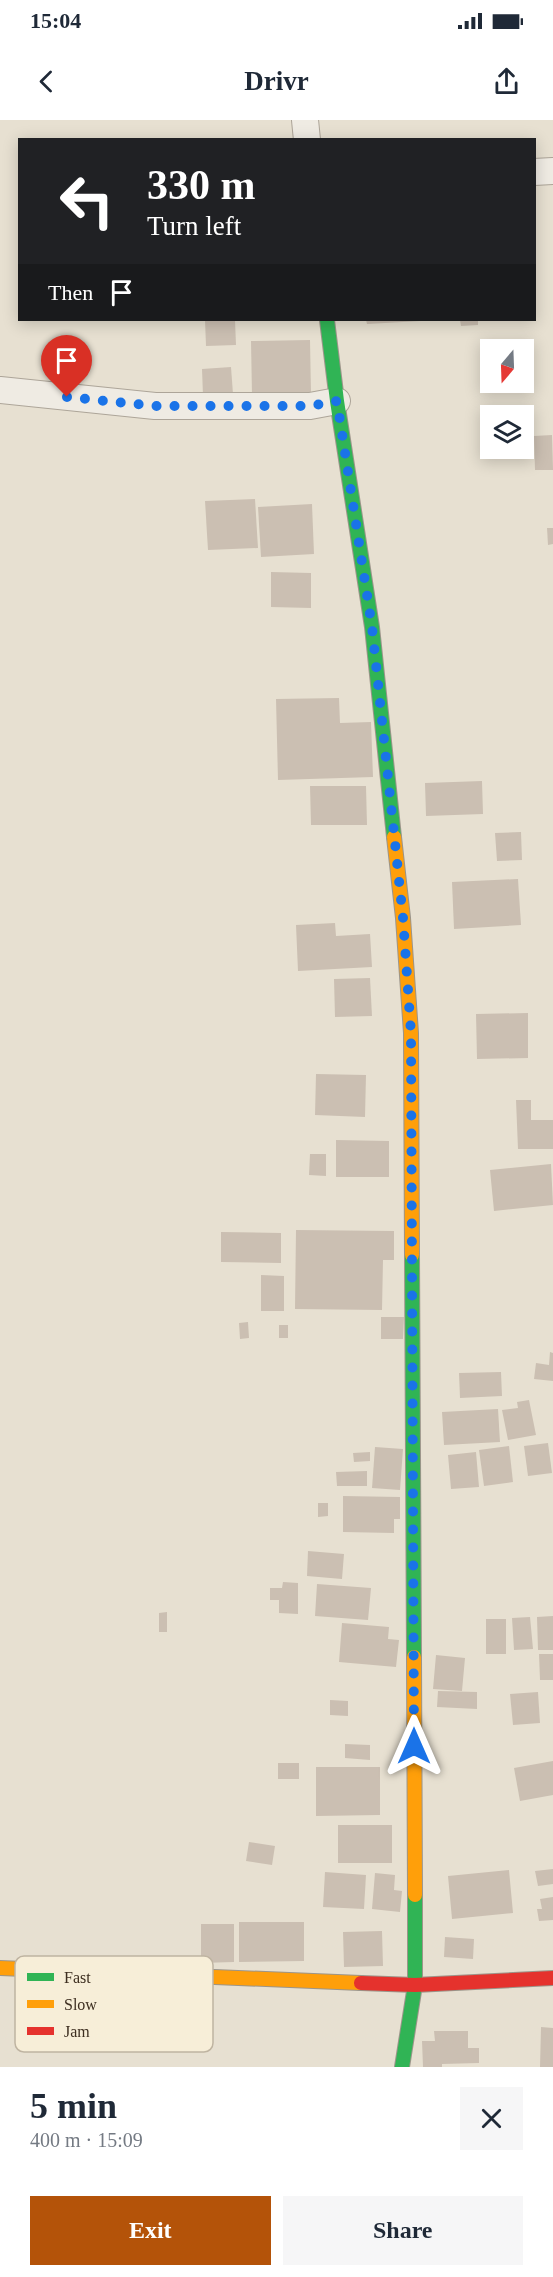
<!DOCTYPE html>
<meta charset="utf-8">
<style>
body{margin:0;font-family:Georgia,serif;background:#f6f6f7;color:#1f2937;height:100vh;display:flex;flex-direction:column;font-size:22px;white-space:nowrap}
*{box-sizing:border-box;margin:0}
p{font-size:20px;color:#747a83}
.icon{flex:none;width:33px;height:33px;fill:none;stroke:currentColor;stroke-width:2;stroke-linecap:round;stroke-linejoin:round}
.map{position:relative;height:1947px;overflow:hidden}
.side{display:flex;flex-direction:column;background:#fff;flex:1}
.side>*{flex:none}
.hud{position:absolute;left:18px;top:18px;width:518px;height:183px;border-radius:0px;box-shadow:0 3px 15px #0003;background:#202124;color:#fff;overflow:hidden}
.needle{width:39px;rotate:199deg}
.controls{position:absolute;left:480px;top:219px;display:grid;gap:12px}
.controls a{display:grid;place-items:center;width:54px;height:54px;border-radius:0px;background:#fff;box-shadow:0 3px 15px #0003;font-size:30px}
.pin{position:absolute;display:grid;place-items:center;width:51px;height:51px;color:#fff;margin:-62px -26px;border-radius:50% 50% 50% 0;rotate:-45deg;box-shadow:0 0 6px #0007}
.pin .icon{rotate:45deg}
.me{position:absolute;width:66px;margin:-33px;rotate:0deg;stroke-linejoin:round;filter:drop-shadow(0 0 4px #0008)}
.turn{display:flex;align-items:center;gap:21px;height:126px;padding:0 30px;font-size:27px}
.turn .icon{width:78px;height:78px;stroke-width:2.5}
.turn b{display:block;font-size:42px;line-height:51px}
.then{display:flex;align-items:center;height:57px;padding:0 30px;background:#0003;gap:12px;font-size:22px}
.round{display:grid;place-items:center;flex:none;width:63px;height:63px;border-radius:0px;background:#f6f6f7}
.head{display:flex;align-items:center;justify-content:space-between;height:102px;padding:0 30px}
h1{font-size:36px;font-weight:700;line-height:45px}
.primary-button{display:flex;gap:12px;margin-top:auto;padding:12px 30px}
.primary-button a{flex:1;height:69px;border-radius:0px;background:#b45309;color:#fff;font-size:24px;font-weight:700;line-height:69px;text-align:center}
.primary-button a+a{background:#f6f6f7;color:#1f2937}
.status{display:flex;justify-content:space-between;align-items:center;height:42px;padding:0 30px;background:#fff;direction:ltr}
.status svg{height:16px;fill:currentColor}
header{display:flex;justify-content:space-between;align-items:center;height:78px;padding:0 30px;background:#fff;font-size:27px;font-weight:700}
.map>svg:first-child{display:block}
.building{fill:#cbbfb2}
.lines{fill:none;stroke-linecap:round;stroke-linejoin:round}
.street-casing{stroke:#ada599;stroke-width:28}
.fast-casing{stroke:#9c958a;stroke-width:16}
.slow-casing{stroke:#9c958a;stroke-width:16}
.jam-casing{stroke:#9c958a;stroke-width:16}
.street{stroke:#efebe3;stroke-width:26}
.fast{stroke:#30b455;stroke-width:14}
.slow{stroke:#ff9f0a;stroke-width:14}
.jam{stroke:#e5322d;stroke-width:14}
.route{stroke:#1a73e8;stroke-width:10;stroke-dasharray:0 18}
.key{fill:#f7eed8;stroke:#bfb4a1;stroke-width:1.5}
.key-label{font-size:16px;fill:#3d2e20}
</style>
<div class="status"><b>15:04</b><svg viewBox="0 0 49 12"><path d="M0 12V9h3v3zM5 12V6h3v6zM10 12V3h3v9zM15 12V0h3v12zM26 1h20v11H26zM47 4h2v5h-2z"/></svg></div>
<header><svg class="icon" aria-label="back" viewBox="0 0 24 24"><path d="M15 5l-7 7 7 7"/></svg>Drivr<svg class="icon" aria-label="share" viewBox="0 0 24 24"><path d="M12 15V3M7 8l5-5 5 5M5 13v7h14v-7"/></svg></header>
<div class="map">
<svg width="553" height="1947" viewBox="0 0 553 1947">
<rect width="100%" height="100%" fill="#e7e0d1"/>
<!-- building -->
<g class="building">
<polygon points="205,200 235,200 236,225 206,226"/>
<polygon points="366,200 421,200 421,201 367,204"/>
<polygon points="460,200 478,200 478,205 461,206"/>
<polygon points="310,220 311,274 252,276 251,221"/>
<polygon points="231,247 233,274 203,276 202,249"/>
<polygon points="552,315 553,350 535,350 534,316"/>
<polygon points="255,379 258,428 208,430 205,381"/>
<polygon points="312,384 314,434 261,437 258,387"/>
<polygon points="547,408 553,408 553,424 548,425"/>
<polygon points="271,452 311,453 311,488 271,487"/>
<polygon points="339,578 340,603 371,602 373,657 278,660 276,579"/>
<polygon points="482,661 483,694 426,696 425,663"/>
<polygon points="310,666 366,666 367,705 311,705"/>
<polygon points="521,712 522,740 497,741 495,713"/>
<polygon points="518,759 521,805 454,809 452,762"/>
<polygon points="335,803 336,816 370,814 372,847 298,851 296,805"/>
<polygon points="370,858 372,896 335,897 334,859"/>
<polygon points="528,893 528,938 477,939 476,894"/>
<polygon points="316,954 366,955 365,997 315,995"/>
<polygon points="516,980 531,980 531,1000 553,1000 553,1029 518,1029"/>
<polygon points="336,1020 389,1021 389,1057 336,1057"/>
<polygon points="310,1034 326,1034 326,1056 309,1055"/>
<polygon points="551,1044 553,1085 494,1091 490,1050"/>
<polygon points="296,1110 394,1111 394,1140 383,1140 382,1190 295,1189"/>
<polygon points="221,1112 281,1113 281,1143 221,1142"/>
<polygon points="261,1155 284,1156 284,1191 261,1191"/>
<polygon points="381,1197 404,1197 403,1219 381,1219"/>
<polygon points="248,1202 249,1218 240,1219 239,1203"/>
<rect x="279" y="1205" width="9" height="13"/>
<polygon points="550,1232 553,1233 553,1261 534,1259 536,1243 549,1245"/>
<polygon points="501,1252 502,1276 460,1278 459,1253"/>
<polygon points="529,1280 536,1315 508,1320 502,1290 518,1288 517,1282"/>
<polygon points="498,1289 500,1322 444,1325 442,1292"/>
<polygon points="548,1323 552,1353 528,1356 524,1326"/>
<polygon points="509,1326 513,1362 484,1366 479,1330"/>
<polygon points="375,1327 403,1329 400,1370 372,1368"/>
<polygon points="370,1332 370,1341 354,1342 353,1333"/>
<polygon points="476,1332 479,1367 451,1369 448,1335"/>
<polygon points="367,1351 367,1366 337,1366 336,1352"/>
<polygon points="343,1376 400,1377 400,1399 394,1399 394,1413 343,1412"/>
<polygon points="318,1383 328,1383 328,1396 318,1397"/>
<polygon points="308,1431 344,1434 342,1459 307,1456"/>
<polygon points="283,1462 298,1463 298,1494 279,1493 279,1480 270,1480 270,1468 282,1468"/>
<polygon points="317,1464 371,1468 368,1500 315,1496"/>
<polygon points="167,1492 167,1512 159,1512 159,1493"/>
<polygon points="553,1496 553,1530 538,1530 537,1497"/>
<polygon points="530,1497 533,1529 514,1530 512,1498"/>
<rect x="486" y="1499" width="20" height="35"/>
<polygon points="342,1503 389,1507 388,1519 399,1520 396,1547 339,1542"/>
<polygon points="539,1534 553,1534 553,1560 540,1560"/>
<polygon points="436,1535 465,1538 462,1571 433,1569"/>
<polygon points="438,1571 477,1572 477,1589 437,1587"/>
<polygon points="538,1572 540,1603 513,1605 510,1574"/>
<polygon points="330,1580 348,1581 348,1596 330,1595"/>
<polygon points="345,1624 370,1625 370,1640 345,1638"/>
<polygon points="553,1641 553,1675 520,1681 514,1648"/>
<rect x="278" y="1643" width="21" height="16"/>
<polygon points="316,1647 380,1647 380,1695 316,1696"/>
<rect x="338" y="1705" width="54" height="38"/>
<polygon points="249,1722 275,1726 272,1745 246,1741"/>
<polygon points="553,1749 553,1764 538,1766 535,1751"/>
<polygon points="509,1750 513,1793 452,1799 448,1756"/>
<polygon points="325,1752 366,1755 364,1789 323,1787"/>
<polygon points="375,1753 395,1755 394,1770 402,1771 400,1792 372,1789"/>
<polygon points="553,1777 553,1800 539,1801 537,1789 542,1789 540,1779"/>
<polygon points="239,1802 304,1802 304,1841 239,1842"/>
<polygon points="201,1804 234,1804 234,1842 201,1843"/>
<polygon points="382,1811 383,1846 344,1847 343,1812"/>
<polygon points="445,1817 474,1819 473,1839 444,1837"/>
<polygon points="541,1907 553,1908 553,1947 540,1947"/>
<polygon points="434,1911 468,1911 468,1928 479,1928 479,1943 442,1944 442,1947 423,1947 422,1921 435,1921"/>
</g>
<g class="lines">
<defs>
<g id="street">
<polyline points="305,0 307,20"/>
<polyline points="534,52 553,51"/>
<polyline points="0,270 155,286 310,286 337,281"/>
</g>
<g id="fast">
<polyline points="327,200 337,281 372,507 394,717"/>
<polyline points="412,1135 414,1537"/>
<polyline points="402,1947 415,1865 415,1775"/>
</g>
<g id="slow">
<polyline points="394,717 403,798 411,913 412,1135"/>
<polyline points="414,1537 415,1775"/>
<polyline points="0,1848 361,1863"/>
</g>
<polyline id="jam" points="361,1863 415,1865 553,1858"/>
</defs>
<!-- street casing -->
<use href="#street" class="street-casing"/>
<!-- fast casing -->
<use href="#fast" class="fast-casing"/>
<!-- slow casing -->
<use href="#slow" class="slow-casing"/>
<!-- jam casing -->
<use href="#jam" class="jam-casing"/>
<!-- street -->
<use href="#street" class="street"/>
<!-- fast -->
<use href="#fast" class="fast"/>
<!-- slow -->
<use href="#slow" class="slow"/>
<!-- jam -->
<use href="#jam" class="jam"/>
</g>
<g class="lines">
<!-- route -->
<polyline class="route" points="67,277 155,286 310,286 337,281 372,507 403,798 411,913 414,1626"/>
</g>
<!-- legend -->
<rect x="15" y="1836" width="198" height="96" rx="9" class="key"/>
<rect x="27" y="1853" width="27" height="8" fill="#30b455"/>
<rect x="27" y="1880" width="27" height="8" fill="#ff9f0a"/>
<rect x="27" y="1907" width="27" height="8" fill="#e5322d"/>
<g class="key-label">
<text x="64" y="1863">Fast</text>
<text x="64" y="1890">Slow</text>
<text x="64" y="1917">Jam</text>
</g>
</svg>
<div class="controls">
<a><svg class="needle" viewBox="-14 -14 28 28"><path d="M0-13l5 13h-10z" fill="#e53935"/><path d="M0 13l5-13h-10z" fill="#747a83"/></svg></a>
<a><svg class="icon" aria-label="layers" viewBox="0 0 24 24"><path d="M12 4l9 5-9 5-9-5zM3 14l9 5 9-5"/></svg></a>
</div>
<div class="pin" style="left:67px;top:277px;background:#d93025"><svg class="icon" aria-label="arrive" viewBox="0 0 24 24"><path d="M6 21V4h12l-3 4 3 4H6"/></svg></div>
<svg class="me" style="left:414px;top:1626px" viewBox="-20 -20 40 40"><path d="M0-17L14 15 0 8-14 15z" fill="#1a73e8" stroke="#fff" stroke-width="4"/></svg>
<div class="hud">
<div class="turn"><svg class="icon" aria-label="left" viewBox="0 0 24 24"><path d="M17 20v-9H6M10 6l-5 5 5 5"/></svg><div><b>330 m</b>Turn left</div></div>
<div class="then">Then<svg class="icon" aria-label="arrive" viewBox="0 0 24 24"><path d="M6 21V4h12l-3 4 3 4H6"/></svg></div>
</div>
</div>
<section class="side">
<div class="head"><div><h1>5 min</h1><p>400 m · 15:09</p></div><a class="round"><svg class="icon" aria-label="close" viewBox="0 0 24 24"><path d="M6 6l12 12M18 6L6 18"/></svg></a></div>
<div class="primary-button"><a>Exit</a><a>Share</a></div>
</section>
